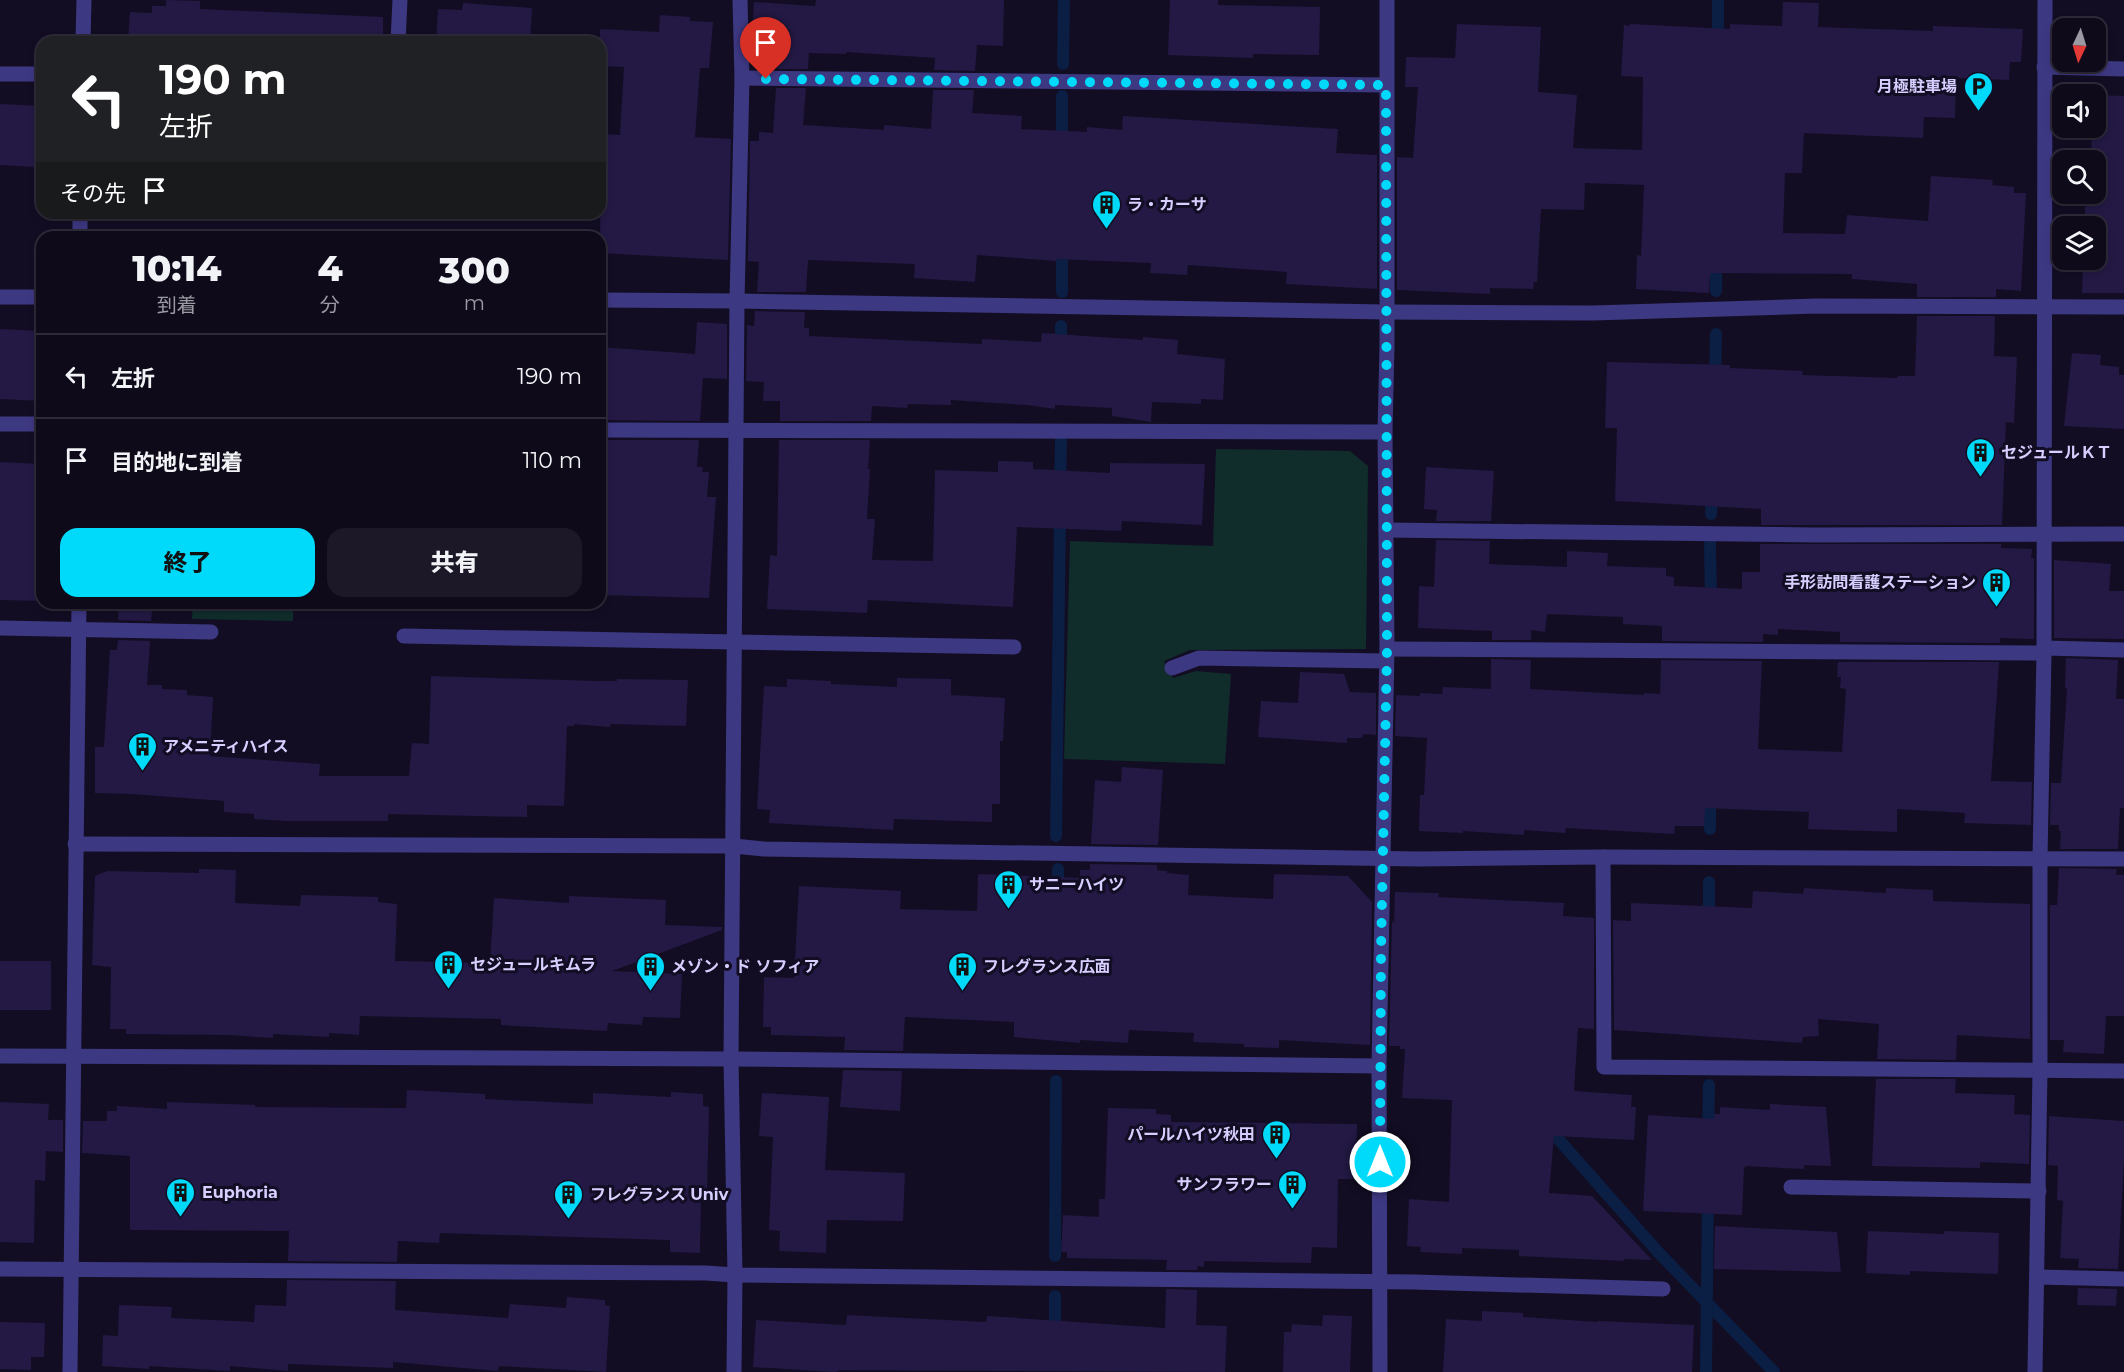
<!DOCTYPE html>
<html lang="ja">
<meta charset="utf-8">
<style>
body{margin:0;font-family:Montserrat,"Noto Sans JP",sans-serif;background:#1c1827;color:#f1f3f6;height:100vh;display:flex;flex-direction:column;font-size:22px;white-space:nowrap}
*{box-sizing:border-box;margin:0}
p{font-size:20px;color:#9b9aa2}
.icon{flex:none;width:33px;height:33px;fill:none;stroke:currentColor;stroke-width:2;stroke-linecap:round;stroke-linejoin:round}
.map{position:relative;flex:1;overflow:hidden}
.panel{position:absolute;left:36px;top:231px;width:570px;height:378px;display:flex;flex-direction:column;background:#0e0a1a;border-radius:18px;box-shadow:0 3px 9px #0003,0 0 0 2px #2e2b39}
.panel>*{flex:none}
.top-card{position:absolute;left:36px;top:36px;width:570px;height:183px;border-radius:18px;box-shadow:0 3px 9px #0003,0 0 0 2px #2e2b39;background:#202124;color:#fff;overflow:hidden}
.needle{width:39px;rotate:184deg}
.buttons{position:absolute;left:2052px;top:18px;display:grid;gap:12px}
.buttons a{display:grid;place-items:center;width:54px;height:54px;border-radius:12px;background:#0e0a1a;box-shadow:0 3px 9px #0003,0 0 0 2px #2e2b39;font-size:30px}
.pin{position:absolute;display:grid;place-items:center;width:51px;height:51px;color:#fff;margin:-62px -26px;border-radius:50% 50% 50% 0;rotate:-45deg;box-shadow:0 0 6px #0007}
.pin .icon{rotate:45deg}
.me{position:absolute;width:66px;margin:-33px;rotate:0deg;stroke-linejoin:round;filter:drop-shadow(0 0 4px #0008)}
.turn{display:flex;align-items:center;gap:21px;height:126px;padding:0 24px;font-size:27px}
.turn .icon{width:78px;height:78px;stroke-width:2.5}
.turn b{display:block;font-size:42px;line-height:51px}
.then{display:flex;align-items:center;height:57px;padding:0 24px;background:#0003;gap:12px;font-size:22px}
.eta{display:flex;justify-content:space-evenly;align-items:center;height:102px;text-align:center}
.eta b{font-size:36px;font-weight:800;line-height:42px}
.cta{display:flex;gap:12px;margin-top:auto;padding:12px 24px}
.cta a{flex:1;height:69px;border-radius:18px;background:#00dafa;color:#111;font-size:24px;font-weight:800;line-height:69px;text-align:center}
.cta a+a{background:#1c1827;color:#f1f3f6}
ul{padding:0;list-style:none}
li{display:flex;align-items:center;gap:18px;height:84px;padding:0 24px;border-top:2px solid #2e2b39}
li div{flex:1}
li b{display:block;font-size:22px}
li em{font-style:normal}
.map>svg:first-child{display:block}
.green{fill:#102d2c}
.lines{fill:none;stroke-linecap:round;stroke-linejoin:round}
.stream{stroke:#0b1e44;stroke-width:12}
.building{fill:#231944}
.street{stroke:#3d3882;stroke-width:15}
.route{stroke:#00dafa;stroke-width:10;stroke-dasharray:0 18}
.labels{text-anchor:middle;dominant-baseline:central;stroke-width:6;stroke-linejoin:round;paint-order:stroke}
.poi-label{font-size:16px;font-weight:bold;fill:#d6cfff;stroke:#120d23;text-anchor:start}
</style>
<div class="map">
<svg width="2124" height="1372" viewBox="0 0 2124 1372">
<rect width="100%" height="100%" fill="#120d23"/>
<!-- green -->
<g class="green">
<polygon points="1216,449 1350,451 1368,466 1366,649 1190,650 1164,661 1173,678 1196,671 1231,674 1225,764 1064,759 1070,541 1213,546"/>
<polygon points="193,603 293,603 293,621 192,619"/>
</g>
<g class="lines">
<!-- stream -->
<g class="stream">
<polyline points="1718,44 1718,1"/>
<polyline points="1063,64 1064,0"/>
<polyline points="1062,147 1062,96"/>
<polyline points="1716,291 1716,256"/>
<polyline points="1062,292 1062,245"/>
<polyline points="1061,350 1061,326"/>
<polyline points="1715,381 1716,334"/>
<polyline points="1060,487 1061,439"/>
<polyline points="1711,514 1712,491"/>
<polyline points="1710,544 1711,602"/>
<polyline points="1710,829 1710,792"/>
<polyline points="1056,836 1060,513"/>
<polyline points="1709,882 1709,922"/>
<polyline points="1058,891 1058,869"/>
<polyline points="1545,1124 1658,1252 1774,1372"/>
<polyline points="1708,1134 1709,1085"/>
<polyline points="1055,1256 1056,1081"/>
<polyline points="1055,1335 1055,1296"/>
<polyline points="1706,1372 1708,1199"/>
</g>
</g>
<!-- building -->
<g class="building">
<polygon points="166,0 200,1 200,9 383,17 383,42 128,42 130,12 152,13 152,6 166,6"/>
<polygon points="816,0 1004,0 1003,46 977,45 975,71 934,70 935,58 846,52 846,54 809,53 808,69 777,69 779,45 772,45 772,41 752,40 754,2 815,6"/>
<polygon points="1170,0 1218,0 1218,5 1320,7 1319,55 1253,54 1253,58 1168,55"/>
<polygon points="1783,2 1819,3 1818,27 1933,31 1933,26 2023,29 2021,62 2010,62 2009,80 1956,78 1955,118 1924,117 1923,138 1804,133 1802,173 1785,173 1783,233 1845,234 1847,215 1928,221 1931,176 1993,180 1992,185 2014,187 2014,193 2026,193 2021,291 1996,289 1996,297 1917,297 1917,284 1852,279 1852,274 1710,273 1709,293 1636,289 1637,255 1641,256 1644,185 1585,183 1584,210 1541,209 1537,282 1534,282 1533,289 1490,288 1490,294 1397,290 1397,157 1413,158 1418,87 1405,87 1406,57 1455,58 1457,24 1541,27 1538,92 1577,95 1573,148 1642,150 1643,77 1621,76 1624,25 1629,26 1630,24 1730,29 1730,24 1782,26"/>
<polygon points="463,3 532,8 530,42 436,42 438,9 462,10"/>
<polygon points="660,15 690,17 690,21 713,22 709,68 700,68 695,137 731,139 728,260 600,253 601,134 620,135 624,67 600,66 600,29 659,32"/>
<polygon points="776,88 806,88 803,125 884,130 884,125 931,129 933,90 974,90 972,113 1022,116 1021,129 1087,132 1087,127 1122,130 1123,116 1338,129 1336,153 1377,155 1377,289 1286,284 1287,272 1188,265 1187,275 1150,273 1151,263 1056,259 1056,261 977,255 975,282 914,278 915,264 808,260 806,292 757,292 759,262 748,261 750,141 759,141 759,132 773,133"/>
<polygon points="2096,95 2124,96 2124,293 2082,293 2083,260 2096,260 2096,226 2084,226 2086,194 2096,194 2096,160 2091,160 2092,128 2096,128"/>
<polygon points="0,104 42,106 42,160 34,160 34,167 0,165"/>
<polygon points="755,311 805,312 804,328 809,328 809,336 982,344 982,339 1041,342 1042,333 1143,340 1143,337 1178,340 1177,354 1225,359 1223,400 1201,399 1201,404 1152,402 1151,422 1112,416 1112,408 1055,405 1055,409 1027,405 951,400 951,405 908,404 907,408 872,406 871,421 780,421 780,401 763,401 764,382 746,381 747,325 754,326"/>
<polygon points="1917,316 1995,316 1994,356 2017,357 2014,423 2006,422 2002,525 1761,525 1761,509 1615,501 1617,428 1605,428 1607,362 1730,365 1730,368 1803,371 1802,375 1897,378 1898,376 1915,376"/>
<polygon points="697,322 727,324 727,379 703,378 700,421 600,420 600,347 695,354"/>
<polygon points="0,329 42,331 42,401 0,399"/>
<polygon points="2072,353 2101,355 2100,365 2119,367 2119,375 2124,375 2124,429 2064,426"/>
<polygon points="600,440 699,440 697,467 703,467 702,472 709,472 707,497 716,497 709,598 600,595"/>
<polygon points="779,440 870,440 868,469 870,469 867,519 875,519 872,560 933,561 935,470 998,472 998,461 1033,462 1033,469 1110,473 1110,463 1205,464 1202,525 1122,521 1121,531 1017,527 1013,607 868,600 867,613 767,609 770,555 777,556"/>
<polygon points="0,462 42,464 42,601 0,600"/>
<polygon points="1426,467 1494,471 1491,521 1436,521 1437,510 1424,509"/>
<polygon points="1436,540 1490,541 1489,564 1567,567 1567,551 1608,553 1607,566 1666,568 1666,576 1674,577 1674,586 1742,589 1742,572 1760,572 1760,544 2001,544 2001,548 2032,549 2031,558 2034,558 2034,639 2000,638 2000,643 1840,642 1840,632 1778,629 1778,635 1763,634 1763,642 1662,641 1662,626 1623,624 1623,617 1547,614 1545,632 1531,630 1531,640 1492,640 1492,631 1418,628 1419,586 1434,587"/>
<polygon points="2054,560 2111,564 2109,591 2124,591 2124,639 2054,638"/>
<polygon points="119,603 153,603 151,621 118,620"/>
<polygon points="118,640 150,641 147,685 162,685 162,689 187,690 187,695 213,697 210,756 320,764 319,776 409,776 412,743 429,744 431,676 595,681 617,681 617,679 688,680 686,726 611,724 610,727 574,724 574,726 567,726 564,806 527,805 527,817 388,814 388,821 286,821 254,819 254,814 224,812 224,801 132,794 95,793 95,747 104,747 110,650 117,650"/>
<polygon points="2066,658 2118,660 2116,699 2124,699 2124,808 2120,808 2118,849 2060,849 2061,831 2059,831 2059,825 2050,825 2051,783 2061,783 2067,688 2065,688"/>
<polygon points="1491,659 1531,660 1530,689 1644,695 1644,693 1660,694 1661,660 1762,661 1758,749 1842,752 1846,689 1840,688 1841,677 1837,677 1838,662 1999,662 1991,781 2032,782 2031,825 1964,823 1965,813 1897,809 1897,832 1808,829 1809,812 1705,808 1704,826 1675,826 1674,834 1566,828 1565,833 1524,830 1524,835 1463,831 1463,833 1419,831 1420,795 1424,795 1427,738 1395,736 1396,695 1420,696 1420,693 1442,694 1443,687 1491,689"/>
<polygon points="1300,672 1344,674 1350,692 1376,693 1376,735 1363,734 1362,738 1347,738 1347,743 1258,737 1261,701 1298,703"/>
<polygon points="897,678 951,679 951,695 1005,698 1003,741 1000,741 1000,804 992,804 992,822 894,819 893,830 769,823 770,810 757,809 764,686 787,687 787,679 831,681 831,684 897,687"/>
<polygon points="1122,767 1163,770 1158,845 1091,844 1095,780 1121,782"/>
<polygon points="1090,864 1157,865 1157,870 1167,871 1167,873 1189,875 1188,895 1273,899 1274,874 1348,876 1372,902 1370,1045 1279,1040 1279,1048 1244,1047 1244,1044 1193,1042 1194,1033 1129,1030 1128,1043 1080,1040 1080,1043 1014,1037 1014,1022 905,1017 903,1051 844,1050 845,1037 771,1035 771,1027 763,1027 764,977 794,978 799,886 901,891 900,909 977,911 978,874 1080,878 1080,870 1090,870"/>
<polygon points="2059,868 2117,869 2116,875 2124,875 2124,1016 2106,1016 2104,1054 2063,1052 2064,1040 2050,1040 2050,905 2057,905"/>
<polygon points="199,869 236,870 235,903 300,906 301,895 378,897 378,902 397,904 395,961 490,963 494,898 569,903 569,896 666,900 665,925 722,927 722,930 612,971 682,974 680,1018 643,1017 642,1025 608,1023 607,1031 501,1025 501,1019 360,1016 359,1035 329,1033 329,1037 273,1034 273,1038 229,1035 126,1034 126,1029 110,1029 111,967 92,965 95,876 107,871 199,873"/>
<polygon points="1804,888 1886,893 1886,888 1933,890 1933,901 2030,904 2030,1039 1957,1035 1956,1060 1877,1059 1879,1024 1818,1019 1819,1036 1803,1037 1802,1043 1614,1030 1613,920 1631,921 1631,903 1752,908 1753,891 1803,894"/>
<polygon points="1395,892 1439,893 1438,897 1564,903 1563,916 1594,918 1594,1029 1578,1028 1574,1091 1632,1095 1631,1107 1636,1107 1634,1140 1554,1136 1549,1193 1592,1196 1652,1260 1624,1259 1624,1261 1519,1256 1519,1250 1462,1248 1462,1254 1420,1252 1421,1247 1407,1246 1409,1199 1449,1202 1452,1100 1402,1098 1405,1049 1400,1049 1400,1046 1389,1046 1392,921 1394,923"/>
<rect x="0" y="961" width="51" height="49"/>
<polygon points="843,1070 902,1071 900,1111 840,1107"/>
<polygon points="1876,1079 1956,1079 1955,1093 2015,1095 2014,1114 2030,1115 2029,1164 1980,1162 1980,1168 1872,1166"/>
<polygon points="407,1090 485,1094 485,1099 593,1104 593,1093 671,1097 671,1092 703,1094 703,1106 709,1107 707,1195 701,1194 700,1253 670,1252 670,1240 440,1233 439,1243 398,1241 397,1262 288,1261 289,1231 130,1230 130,1156 82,1153 83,1121 107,1121 107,1111 117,1111 117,1106 167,1109 167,1102 255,1105 255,1107 406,1108"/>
<polygon points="762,1093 829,1097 825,1170 905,1173 903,1221 827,1220 826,1253 779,1251 780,1231 769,1230 773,1137 759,1136"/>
<polygon points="0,1102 49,1104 48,1120 63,1120 63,1152 46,1151 45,1181 35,1180 34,1243 0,1242"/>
<polygon points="1770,1104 1826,1107 1831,1166 1804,1165 1804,1169 1746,1166 1744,1168 1742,1215 1643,1211 1648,1115 1714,1119 1714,1114 1720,1114 1720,1107 1770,1110"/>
<polygon points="1108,1108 1156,1109 1156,1114 1171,1115 1171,1122 1357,1124 1356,1179 1338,1179 1337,1248 1312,1247 1311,1263 1204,1261 1204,1267 1198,1266 1197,1270 1166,1270 1167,1260 1067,1258 1067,1252 1061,1252 1063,1215 1099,1217 1099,1199 1105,1199"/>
<polygon points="2049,1116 2124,1121 2124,1160 2118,1269 2078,1268 2079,1259 2060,1258 2063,1201 2057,1200 2058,1166 2048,1165"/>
<polygon points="1715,1226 1837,1232 1841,1272 1714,1269"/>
<polygon points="1868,1231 1944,1234 1944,1231 1999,1233 1998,1274 1910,1271 1910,1275 1866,1273"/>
<polygon points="287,1280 396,1281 395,1310 508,1318 510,1304 566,1308 567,1297 605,1300 605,1305 610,1306 606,1372 499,1366 498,1371 393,1362 393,1368 288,1364 288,1371 230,1366 230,1371 149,1366 149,1369 102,1366 103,1335 118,1336 119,1305 172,1307 171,1318 254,1322 255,1305 286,1306"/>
<polygon points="2078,1288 2117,1289 2116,1306 2077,1305"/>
<polygon points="1166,1289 1197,1290 1196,1325 1227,1326 1225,1372 841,1370 835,1372 753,1367 756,1320 846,1325 847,1315 986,1322 987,1316 1165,1328"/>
<polygon points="1482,1311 1523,1313 1523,1317 1597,1322 1598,1321 1694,1325 1692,1372 1443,1372 1446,1319 1482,1321"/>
<polygon points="1323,1315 1352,1316 1350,1372 1283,1372 1284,1332 1291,1332 1292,1324 1322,1326"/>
<polygon points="0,1322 45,1323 44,1357 31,1357 31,1370 0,1369"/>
</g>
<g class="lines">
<!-- street -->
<g class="street">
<polyline points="83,42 84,0"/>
<polyline points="398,42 400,0"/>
<polyline points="2044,67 2124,69"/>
<polyline points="0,74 42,74"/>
<polyline points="742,78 1386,85"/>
<polyline points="80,237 80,213"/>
<polyline points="0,297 42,297"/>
<polyline points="600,300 737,301 1386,312 1593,313 1816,306 2124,307"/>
<polyline points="0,424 42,424"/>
<polyline points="600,430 1385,432"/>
<polyline points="1386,530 1814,535 2124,534"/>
<polyline points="0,628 211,632"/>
<polyline points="404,636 1014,647"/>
<polyline points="2044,648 2124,650"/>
<polyline points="1387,649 2044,653"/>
<polyline points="1172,668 1199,658 1386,661"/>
<polyline points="75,844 734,846 764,849 1419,859 1603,857 2124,859"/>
<polyline points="1603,857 1604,1067 2124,1071"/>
<polyline points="0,1056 731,1059 1379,1066"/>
<polyline points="1791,1187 2039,1191"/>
<polyline points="0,1269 706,1273 735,1275 1414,1282 1663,1289"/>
<polyline points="2037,1277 2124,1279"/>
<polyline points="70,1372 79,603"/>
<polyline points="734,1372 735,1275 731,1059 737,301 742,78 740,0"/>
<polyline points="1380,1372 1379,1066 1387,649 1385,432 1387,345 1387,0"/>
<polyline points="2035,1372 2040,1071 2040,858 2044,653 2045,0"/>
</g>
</g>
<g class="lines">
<!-- route -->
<polyline class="route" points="766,79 1386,85 1387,650 1381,951 1380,1162"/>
</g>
<!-- icons -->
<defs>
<symbol id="parking-pin" viewBox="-11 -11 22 30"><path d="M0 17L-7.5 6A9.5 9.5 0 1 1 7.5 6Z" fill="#00dafa" stroke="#120d23"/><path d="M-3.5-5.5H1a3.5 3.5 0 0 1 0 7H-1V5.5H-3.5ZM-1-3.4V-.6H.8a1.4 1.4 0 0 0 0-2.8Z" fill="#111"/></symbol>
<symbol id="building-pin" viewBox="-11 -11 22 30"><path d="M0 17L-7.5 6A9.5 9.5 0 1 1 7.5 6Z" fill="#00dafa" stroke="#120d23"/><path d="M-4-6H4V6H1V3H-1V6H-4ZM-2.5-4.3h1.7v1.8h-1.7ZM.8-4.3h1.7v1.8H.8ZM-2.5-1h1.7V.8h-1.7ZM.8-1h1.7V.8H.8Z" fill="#111"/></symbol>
</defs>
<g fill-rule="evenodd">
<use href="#parking-pin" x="1962" y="70" width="33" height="45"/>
<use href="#building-pin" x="1090" y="188" width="33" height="45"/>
<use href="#building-pin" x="1964" y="436" width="33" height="45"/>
<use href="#building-pin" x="1980" y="566" width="33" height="45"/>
<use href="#building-pin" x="126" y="730" width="33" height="45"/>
<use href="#building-pin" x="992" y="868" width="33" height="45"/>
<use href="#building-pin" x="432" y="948" width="33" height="45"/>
<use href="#building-pin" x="634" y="950" width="33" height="45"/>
<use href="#building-pin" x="946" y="950" width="33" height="45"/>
<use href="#building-pin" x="1260" y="1118" width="33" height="45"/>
<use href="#building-pin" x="1276" y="1168" width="33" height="45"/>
<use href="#building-pin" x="164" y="1176" width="33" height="45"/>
<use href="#building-pin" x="552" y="1178" width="33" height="45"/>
</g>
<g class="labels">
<!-- poi labels -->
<g class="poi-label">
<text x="1957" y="86" text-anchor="end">月極駐車場</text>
<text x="1127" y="204">ラ・カーサ</text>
<text x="2001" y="452">セジュールＫＴ</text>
<text x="1976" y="582" text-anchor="end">手形訪問看護ステーション</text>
<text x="163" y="746">アメニティハイス</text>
<text x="1029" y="884">サニーハイツ</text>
<text x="470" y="964">セジュールキムラ</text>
<text x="671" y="966">メゾン・ド ソフィア</text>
<text x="983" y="966">フレグランス広面</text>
<text x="1255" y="1134" text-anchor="end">パールハイツ秋田</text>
<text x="1272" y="1184" text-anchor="end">サンフラワー</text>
<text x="202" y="1192">Euphoria</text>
<text x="590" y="1194">フレグランス Univ</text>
</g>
</g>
</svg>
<div class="buttons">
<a><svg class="needle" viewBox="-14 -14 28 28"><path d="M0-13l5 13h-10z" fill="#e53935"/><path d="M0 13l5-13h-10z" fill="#9b9aa2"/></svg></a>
<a><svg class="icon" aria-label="sound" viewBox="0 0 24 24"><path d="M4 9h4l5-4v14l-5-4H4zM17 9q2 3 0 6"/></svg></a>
<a><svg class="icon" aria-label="search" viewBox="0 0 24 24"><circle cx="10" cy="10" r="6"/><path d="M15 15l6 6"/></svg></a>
<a><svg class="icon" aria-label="layers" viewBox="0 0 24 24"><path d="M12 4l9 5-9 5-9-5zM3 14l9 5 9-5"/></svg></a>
</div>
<div class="pin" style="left:766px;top:79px;background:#d93025"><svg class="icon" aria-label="arrive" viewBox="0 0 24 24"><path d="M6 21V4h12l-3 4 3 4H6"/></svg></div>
<svg class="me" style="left:1380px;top:1162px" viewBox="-20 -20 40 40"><circle r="17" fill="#00dafa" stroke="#fff" stroke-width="3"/><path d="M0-11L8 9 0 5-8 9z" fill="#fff"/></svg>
<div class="top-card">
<div class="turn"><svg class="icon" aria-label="left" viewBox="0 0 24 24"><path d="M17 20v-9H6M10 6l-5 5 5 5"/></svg><div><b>190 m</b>左折</div></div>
<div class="then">その先<svg class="icon" aria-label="arrive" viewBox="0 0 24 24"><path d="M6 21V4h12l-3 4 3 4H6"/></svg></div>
</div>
<section class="panel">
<div class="eta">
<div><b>10:14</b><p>到着</p></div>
<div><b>4</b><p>分</p></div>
<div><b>300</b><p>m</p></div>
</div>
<ul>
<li><svg class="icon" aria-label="left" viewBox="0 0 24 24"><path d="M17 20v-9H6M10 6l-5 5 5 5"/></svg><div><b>左折</b></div><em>190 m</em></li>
<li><svg class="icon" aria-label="arrive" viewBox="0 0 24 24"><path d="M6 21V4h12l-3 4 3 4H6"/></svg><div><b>目的地に到着</b></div><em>110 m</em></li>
</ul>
<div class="cta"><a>終了</a><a>共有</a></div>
</section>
</div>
